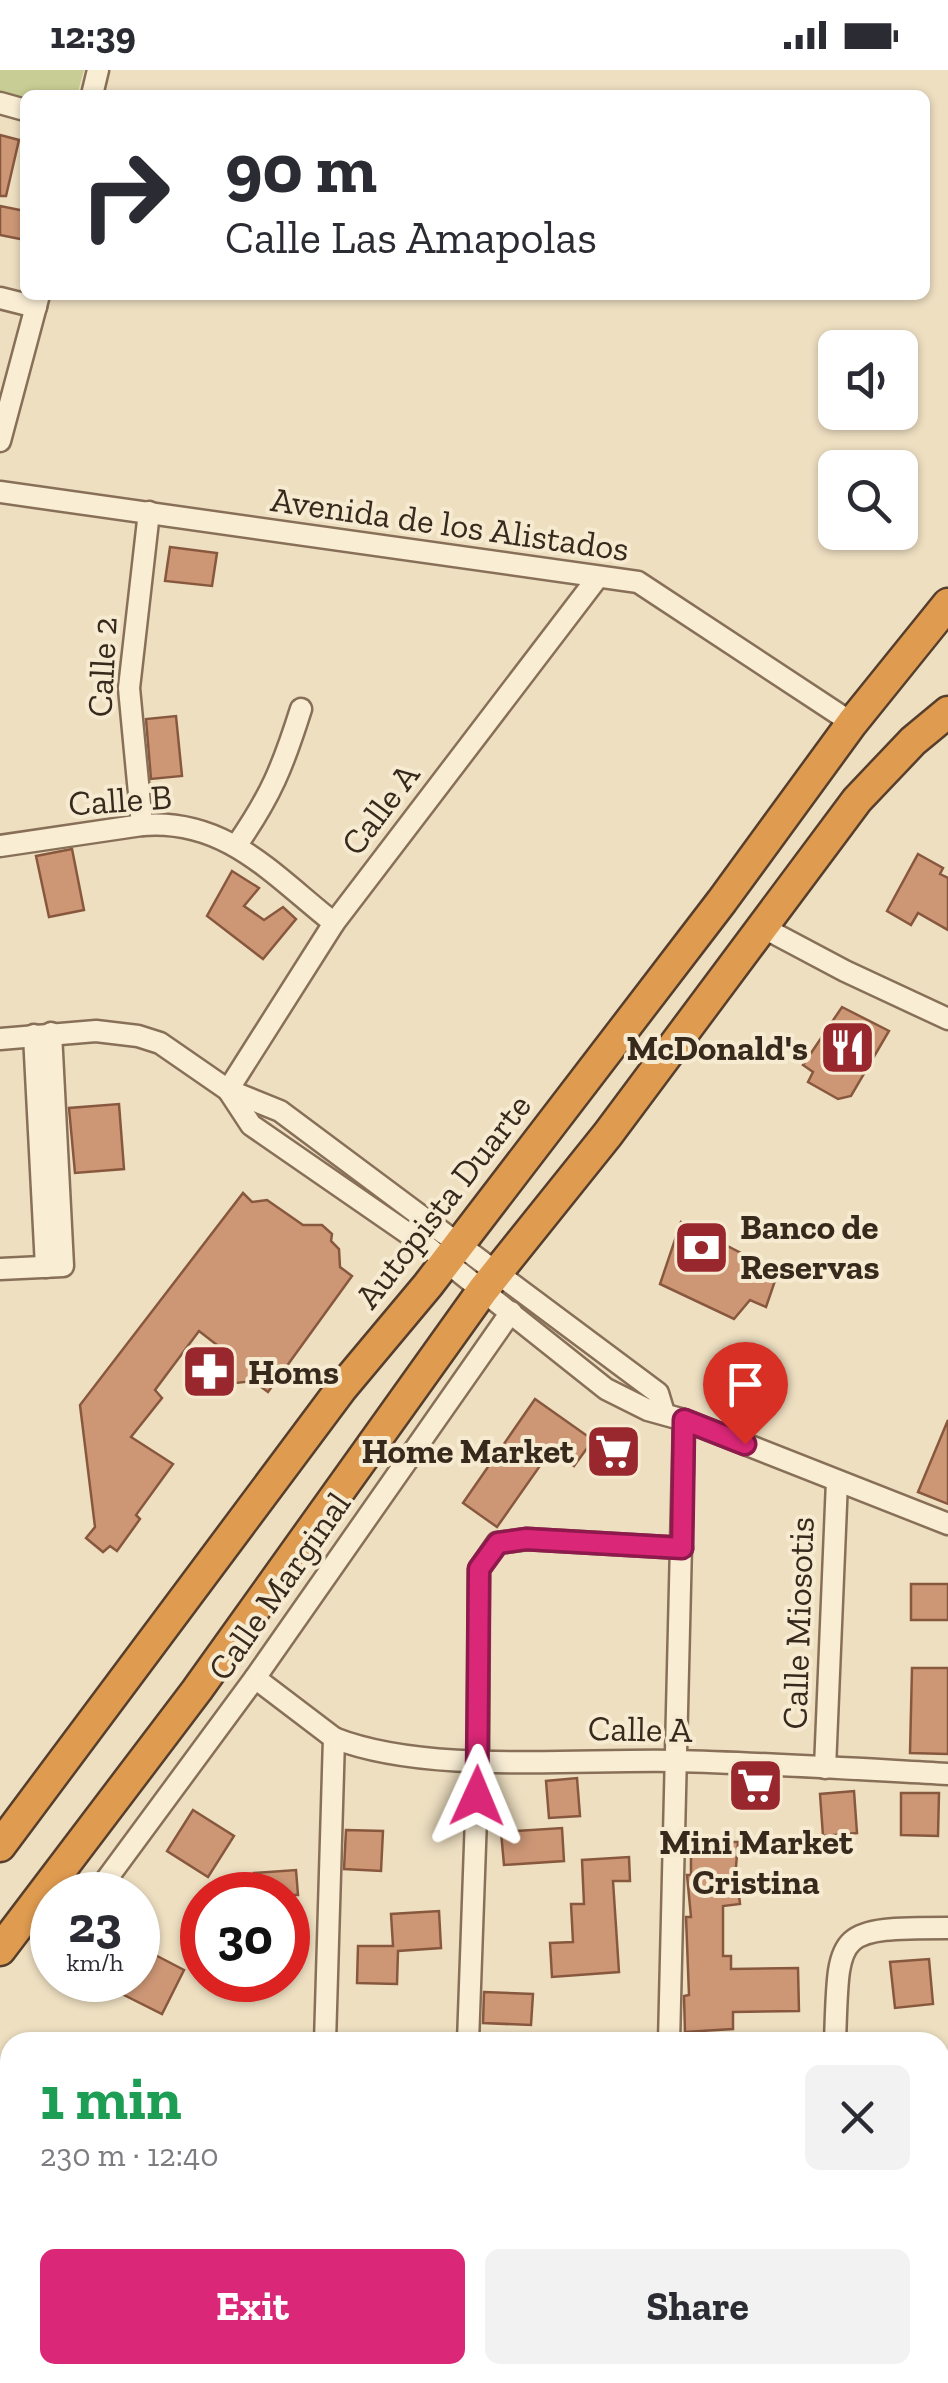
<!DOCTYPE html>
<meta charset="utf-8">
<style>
body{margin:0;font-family:"Zilla Slab",serif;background:#f2f2f3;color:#2b2b33;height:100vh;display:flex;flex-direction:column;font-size:38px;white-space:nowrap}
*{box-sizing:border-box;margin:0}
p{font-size:32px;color:#7c7c81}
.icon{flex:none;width:55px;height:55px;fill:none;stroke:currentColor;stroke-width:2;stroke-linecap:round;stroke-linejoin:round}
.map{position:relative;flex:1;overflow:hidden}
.drawer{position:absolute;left:0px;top:1962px;width:950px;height:352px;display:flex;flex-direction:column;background:#fff;border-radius:30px 30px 0 0;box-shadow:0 2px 8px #0004}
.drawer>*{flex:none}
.guide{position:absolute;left:20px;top:20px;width:910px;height:210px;border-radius:15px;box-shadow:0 2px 8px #0004;background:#fff;color:#2b2b33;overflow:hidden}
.controls{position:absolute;left:818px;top:260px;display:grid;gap:20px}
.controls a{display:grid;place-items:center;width:100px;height:100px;border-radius:15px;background:#fff;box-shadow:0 2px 8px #0004;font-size:50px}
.speed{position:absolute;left:30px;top:1802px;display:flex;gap:20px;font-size:50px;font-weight:700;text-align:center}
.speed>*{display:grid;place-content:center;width:130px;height:130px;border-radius:50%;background:#fff;box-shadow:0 2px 8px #0004;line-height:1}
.speed small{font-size:25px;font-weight:400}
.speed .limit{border:15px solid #d22;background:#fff;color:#111}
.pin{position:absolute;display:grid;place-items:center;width:85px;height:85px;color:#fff;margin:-102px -42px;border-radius:50% 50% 50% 0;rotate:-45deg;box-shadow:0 0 10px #0007}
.pin .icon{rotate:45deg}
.me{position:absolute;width:110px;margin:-55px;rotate:1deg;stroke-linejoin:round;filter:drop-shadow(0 0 8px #0008)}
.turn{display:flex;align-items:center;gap:35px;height:210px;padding:0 40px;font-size:45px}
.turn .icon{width:130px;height:130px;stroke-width:2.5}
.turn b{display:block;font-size:70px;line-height:85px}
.round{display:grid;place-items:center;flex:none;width:105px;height:105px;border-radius:15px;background:#f2f2f3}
.headline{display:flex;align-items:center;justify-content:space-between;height:170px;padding:0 40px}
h1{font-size:60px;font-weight:700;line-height:75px;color:#1e9e55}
.button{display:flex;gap:20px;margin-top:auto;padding:20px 40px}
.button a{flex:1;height:115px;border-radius:15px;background:#db2777;color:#fff;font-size:40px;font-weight:700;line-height:115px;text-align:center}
.button a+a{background:#f2f2f3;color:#2b2b33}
.status{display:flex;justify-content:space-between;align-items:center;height:70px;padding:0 50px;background:#fff;direction:ltr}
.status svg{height:28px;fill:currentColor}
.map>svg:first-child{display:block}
.green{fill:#c8cd95}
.building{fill:#cd9776;stroke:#88583e;stroke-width:2.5}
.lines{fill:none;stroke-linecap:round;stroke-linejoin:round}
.minor-casing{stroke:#887058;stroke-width:25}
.highway-casing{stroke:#563e2d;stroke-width:35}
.minor{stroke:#f9edd4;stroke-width:20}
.highway{stroke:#df9b50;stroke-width:30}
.route-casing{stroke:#8e194d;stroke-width:25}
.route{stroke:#db2777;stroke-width:18}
.labels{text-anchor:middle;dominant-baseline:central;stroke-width:8;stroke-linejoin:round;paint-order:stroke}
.street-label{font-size:35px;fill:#38291d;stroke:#f6ead1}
.poi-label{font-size:35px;font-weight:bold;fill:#38291d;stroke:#f6ead1;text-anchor:end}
</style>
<div class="status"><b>12:39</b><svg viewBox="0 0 49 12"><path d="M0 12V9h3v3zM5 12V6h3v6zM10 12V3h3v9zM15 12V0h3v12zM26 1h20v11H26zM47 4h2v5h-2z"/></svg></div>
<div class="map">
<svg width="948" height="2313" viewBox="0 0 948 2313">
<rect width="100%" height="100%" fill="#eedfc1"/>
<!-- green -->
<polygon class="green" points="0,0 84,0 77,25 25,25 25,29 0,22"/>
<!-- building -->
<g class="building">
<polygon points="0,65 19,70 6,126 0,126"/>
<polygon points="0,136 25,141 25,170 0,165"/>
<polygon points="170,477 217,483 212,516 165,511"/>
<polygon points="176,646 182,706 151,709 146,649"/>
<polygon points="72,779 84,840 49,847 36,786"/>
<polygon points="918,784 943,798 940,804 948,808 948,860 918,843 911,855 887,841"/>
<polygon points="232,801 259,818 244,836 264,850 283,837 296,849 263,889 207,846"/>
<polygon points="842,937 889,961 851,1026 838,1029 808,1012 813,1002 803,995"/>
<polygon points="119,1034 124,1099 75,1103 69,1038"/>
<polygon points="243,1123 252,1132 267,1130 303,1155 322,1155 332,1164 331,1171 339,1179 340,1197 352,1206 268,1322 253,1311 236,1313 232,1294 222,1287 226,1282 199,1261 155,1320 162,1328 131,1367 173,1394 136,1445 140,1449 117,1481 110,1476 103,1482 86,1468 95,1457 80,1335"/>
<polygon points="681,1152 778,1202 766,1237 750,1230 734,1249 660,1214"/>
<polygon points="535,1329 593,1370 574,1396 551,1380 497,1457 463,1433"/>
<polygon points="948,1350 948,1434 918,1422"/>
<rect x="911" y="1514" width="37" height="36"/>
<polygon points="912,1598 948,1598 948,1684 910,1683"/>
<polygon points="738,1707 775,1708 774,1726 737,1723"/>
<polygon points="577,1708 580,1746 549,1748 546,1711"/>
<polygon points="854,1721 857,1763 823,1766 820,1724"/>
<polygon points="901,1723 939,1723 938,1766 901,1765"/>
<polygon points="193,1740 234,1766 208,1807 167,1781"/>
<polygon points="562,1758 564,1791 504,1795 501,1762"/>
<polygon points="346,1760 383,1761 381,1801 344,1799"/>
<polygon points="691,1772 738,1772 736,1797 740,1834 723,1836 723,1886 731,1886 731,1899 798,1898 799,1941 733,1942 733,1959 685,1962 684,1926 689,1925 686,1847 691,1847 687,1805 691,1805"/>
<polygon points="629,1787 630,1811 613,1811 619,1902 552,1907 550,1873 573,1872 571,1834 584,1834 582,1790"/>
<polygon points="296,1800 298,1825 255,1825 254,1803"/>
<polygon points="439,1841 441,1878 398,1881 397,1914 357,1913 358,1876 393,1876 391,1844"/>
<polygon points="138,1876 184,1900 162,1944 94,1910 138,1910"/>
<polygon points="929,1889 933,1934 895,1938 890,1892"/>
<polygon points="484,1922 533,1924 531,1955 483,1953"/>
</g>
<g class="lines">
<defs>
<g id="minor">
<polyline points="92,25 98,0"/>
<polyline points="0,33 25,40"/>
<polyline points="0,228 36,237"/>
<polyline points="0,371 39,225"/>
<polyline points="0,422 638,512 852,653"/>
<polyline points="142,755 129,618 149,442"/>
<path d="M0 776 142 755C226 748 273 805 334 853"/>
<path d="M236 776C271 726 283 696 301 639"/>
<polyline points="764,858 845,901 948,949"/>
<polyline points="34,965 46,1197"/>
<polyline points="0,969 96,961 138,966 160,973 228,1020 280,1041 658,1323 664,1343"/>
<polyline points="228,1020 251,1055 429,1178 606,1319 648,1340 684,1350 948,1454"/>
<polyline points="228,1020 334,853 598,507"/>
<polyline points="0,1199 63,1196 51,963"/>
<polyline points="255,1608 334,1668 325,1972"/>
<path d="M334 1668C425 1704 574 1689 674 1691 765 1693 857 1699 948 1704"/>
<polyline points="825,1698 837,1411"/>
<polyline points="95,1825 255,1608 511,1242"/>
<polyline points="468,1972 478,1691 479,1499 497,1473 527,1469 682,1478"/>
<polyline points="669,1972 684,1350"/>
<path d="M835 1972C839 1861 833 1858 948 1858"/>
<polyline points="940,2209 948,2209"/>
<polyline points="161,2313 161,2305"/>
<polyline points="316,2313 316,2305"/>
<polyline points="457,2313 457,2305"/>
<polyline points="660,2313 661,2305"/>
<polyline points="823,2313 823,2305"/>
</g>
<g id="highway">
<polyline points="0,1776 341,1319 428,1215 722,831 852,653 948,534"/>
<polyline points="0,1880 197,1620 483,1220 608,1064 857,730 913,671 948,642"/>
</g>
</defs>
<!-- minor casing -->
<use href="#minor" class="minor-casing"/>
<!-- highway casing -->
<use href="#highway" class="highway-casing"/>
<!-- minor -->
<use href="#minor" class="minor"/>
<!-- highway -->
<use href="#highway" class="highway"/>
</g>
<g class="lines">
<defs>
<polyline id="route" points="477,1726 479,1499 498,1473 526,1469 682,1478 684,1350 745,1374"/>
</defs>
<!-- route casing -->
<use href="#route" class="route-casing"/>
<!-- route -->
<use href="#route" class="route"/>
</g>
<!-- icons -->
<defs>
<symbol id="restaurant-square" viewBox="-11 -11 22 22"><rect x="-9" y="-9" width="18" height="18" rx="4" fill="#98282d" stroke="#f6ead1"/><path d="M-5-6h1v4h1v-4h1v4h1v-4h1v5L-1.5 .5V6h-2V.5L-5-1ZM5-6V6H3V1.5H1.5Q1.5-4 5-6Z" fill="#fff"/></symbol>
<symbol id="bank-square" viewBox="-11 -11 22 22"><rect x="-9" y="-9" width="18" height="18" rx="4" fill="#98282d" stroke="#f6ead1"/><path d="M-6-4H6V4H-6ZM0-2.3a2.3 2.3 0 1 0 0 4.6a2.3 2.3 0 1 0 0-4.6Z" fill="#fff"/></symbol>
<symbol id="pharmacy-square" viewBox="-11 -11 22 22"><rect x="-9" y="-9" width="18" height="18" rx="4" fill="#98282d" stroke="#f6ead1"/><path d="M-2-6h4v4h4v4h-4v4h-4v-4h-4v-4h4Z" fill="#fff"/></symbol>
<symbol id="supermarket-square" viewBox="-11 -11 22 22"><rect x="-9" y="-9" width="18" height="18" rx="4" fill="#98282d" stroke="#f6ead1"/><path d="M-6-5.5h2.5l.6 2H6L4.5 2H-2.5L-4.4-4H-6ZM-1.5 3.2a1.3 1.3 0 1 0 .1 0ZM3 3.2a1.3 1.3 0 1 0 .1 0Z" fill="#fff"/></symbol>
</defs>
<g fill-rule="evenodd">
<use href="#restaurant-square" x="816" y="946" width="63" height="63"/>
<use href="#bank-square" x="670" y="1146" width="63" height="63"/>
<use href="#pharmacy-square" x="178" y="1270" width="63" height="63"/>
<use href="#supermarket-square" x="582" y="1350" width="63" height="63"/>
<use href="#supermarket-square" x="724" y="1684" width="63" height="63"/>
</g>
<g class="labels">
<!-- street labels -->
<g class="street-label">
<text transform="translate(450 454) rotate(8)">Avenida de los Alistados</text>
<text transform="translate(102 597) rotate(-87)">Calle 2</text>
<text transform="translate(120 730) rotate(-4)">Calle B</text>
<text transform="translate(380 739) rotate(-53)">Calle A</text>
<text transform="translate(443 1131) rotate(-52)">Autopista Duarte</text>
<text transform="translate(279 1516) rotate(-55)">Calle Marginal</text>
<text transform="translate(798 1553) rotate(-88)">Calle Miosotis</text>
<text transform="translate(640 1659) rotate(1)">Calle A</text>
</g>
<!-- poi labels -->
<g class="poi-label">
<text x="808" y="978">McDonald's</text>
<text x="740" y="1157" text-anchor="start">Banco de<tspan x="740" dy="40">Reservas</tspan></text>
<text x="248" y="1302" text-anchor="start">Homs</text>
<text x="574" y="1381">Home Market</text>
<text x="756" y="1772" text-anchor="middle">Mini Market<tspan x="756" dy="40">Cristina</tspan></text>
</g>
</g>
</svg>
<div class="controls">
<a><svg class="icon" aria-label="sound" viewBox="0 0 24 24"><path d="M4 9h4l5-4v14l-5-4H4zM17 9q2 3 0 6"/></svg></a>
<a><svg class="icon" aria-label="search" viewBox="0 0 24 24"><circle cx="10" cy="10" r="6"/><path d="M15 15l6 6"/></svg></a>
</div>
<div class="speed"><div>23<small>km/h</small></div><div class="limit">30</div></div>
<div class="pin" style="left:745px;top:1374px;background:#d93025"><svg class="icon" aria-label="arrive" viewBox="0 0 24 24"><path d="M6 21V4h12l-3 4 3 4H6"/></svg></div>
<svg class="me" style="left:477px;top:1726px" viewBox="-20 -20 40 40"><path d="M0-17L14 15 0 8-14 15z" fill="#db2777" stroke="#fff" stroke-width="4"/></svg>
<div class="guide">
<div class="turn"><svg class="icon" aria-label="right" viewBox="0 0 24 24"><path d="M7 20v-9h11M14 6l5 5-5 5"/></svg><div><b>90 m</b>Calle Las Amapolas</div></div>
</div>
<section class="drawer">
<div class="headline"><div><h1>1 min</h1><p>230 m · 12:40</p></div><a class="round"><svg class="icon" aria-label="close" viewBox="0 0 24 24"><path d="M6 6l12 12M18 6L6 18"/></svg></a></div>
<div class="button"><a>Exit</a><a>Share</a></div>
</section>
</div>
